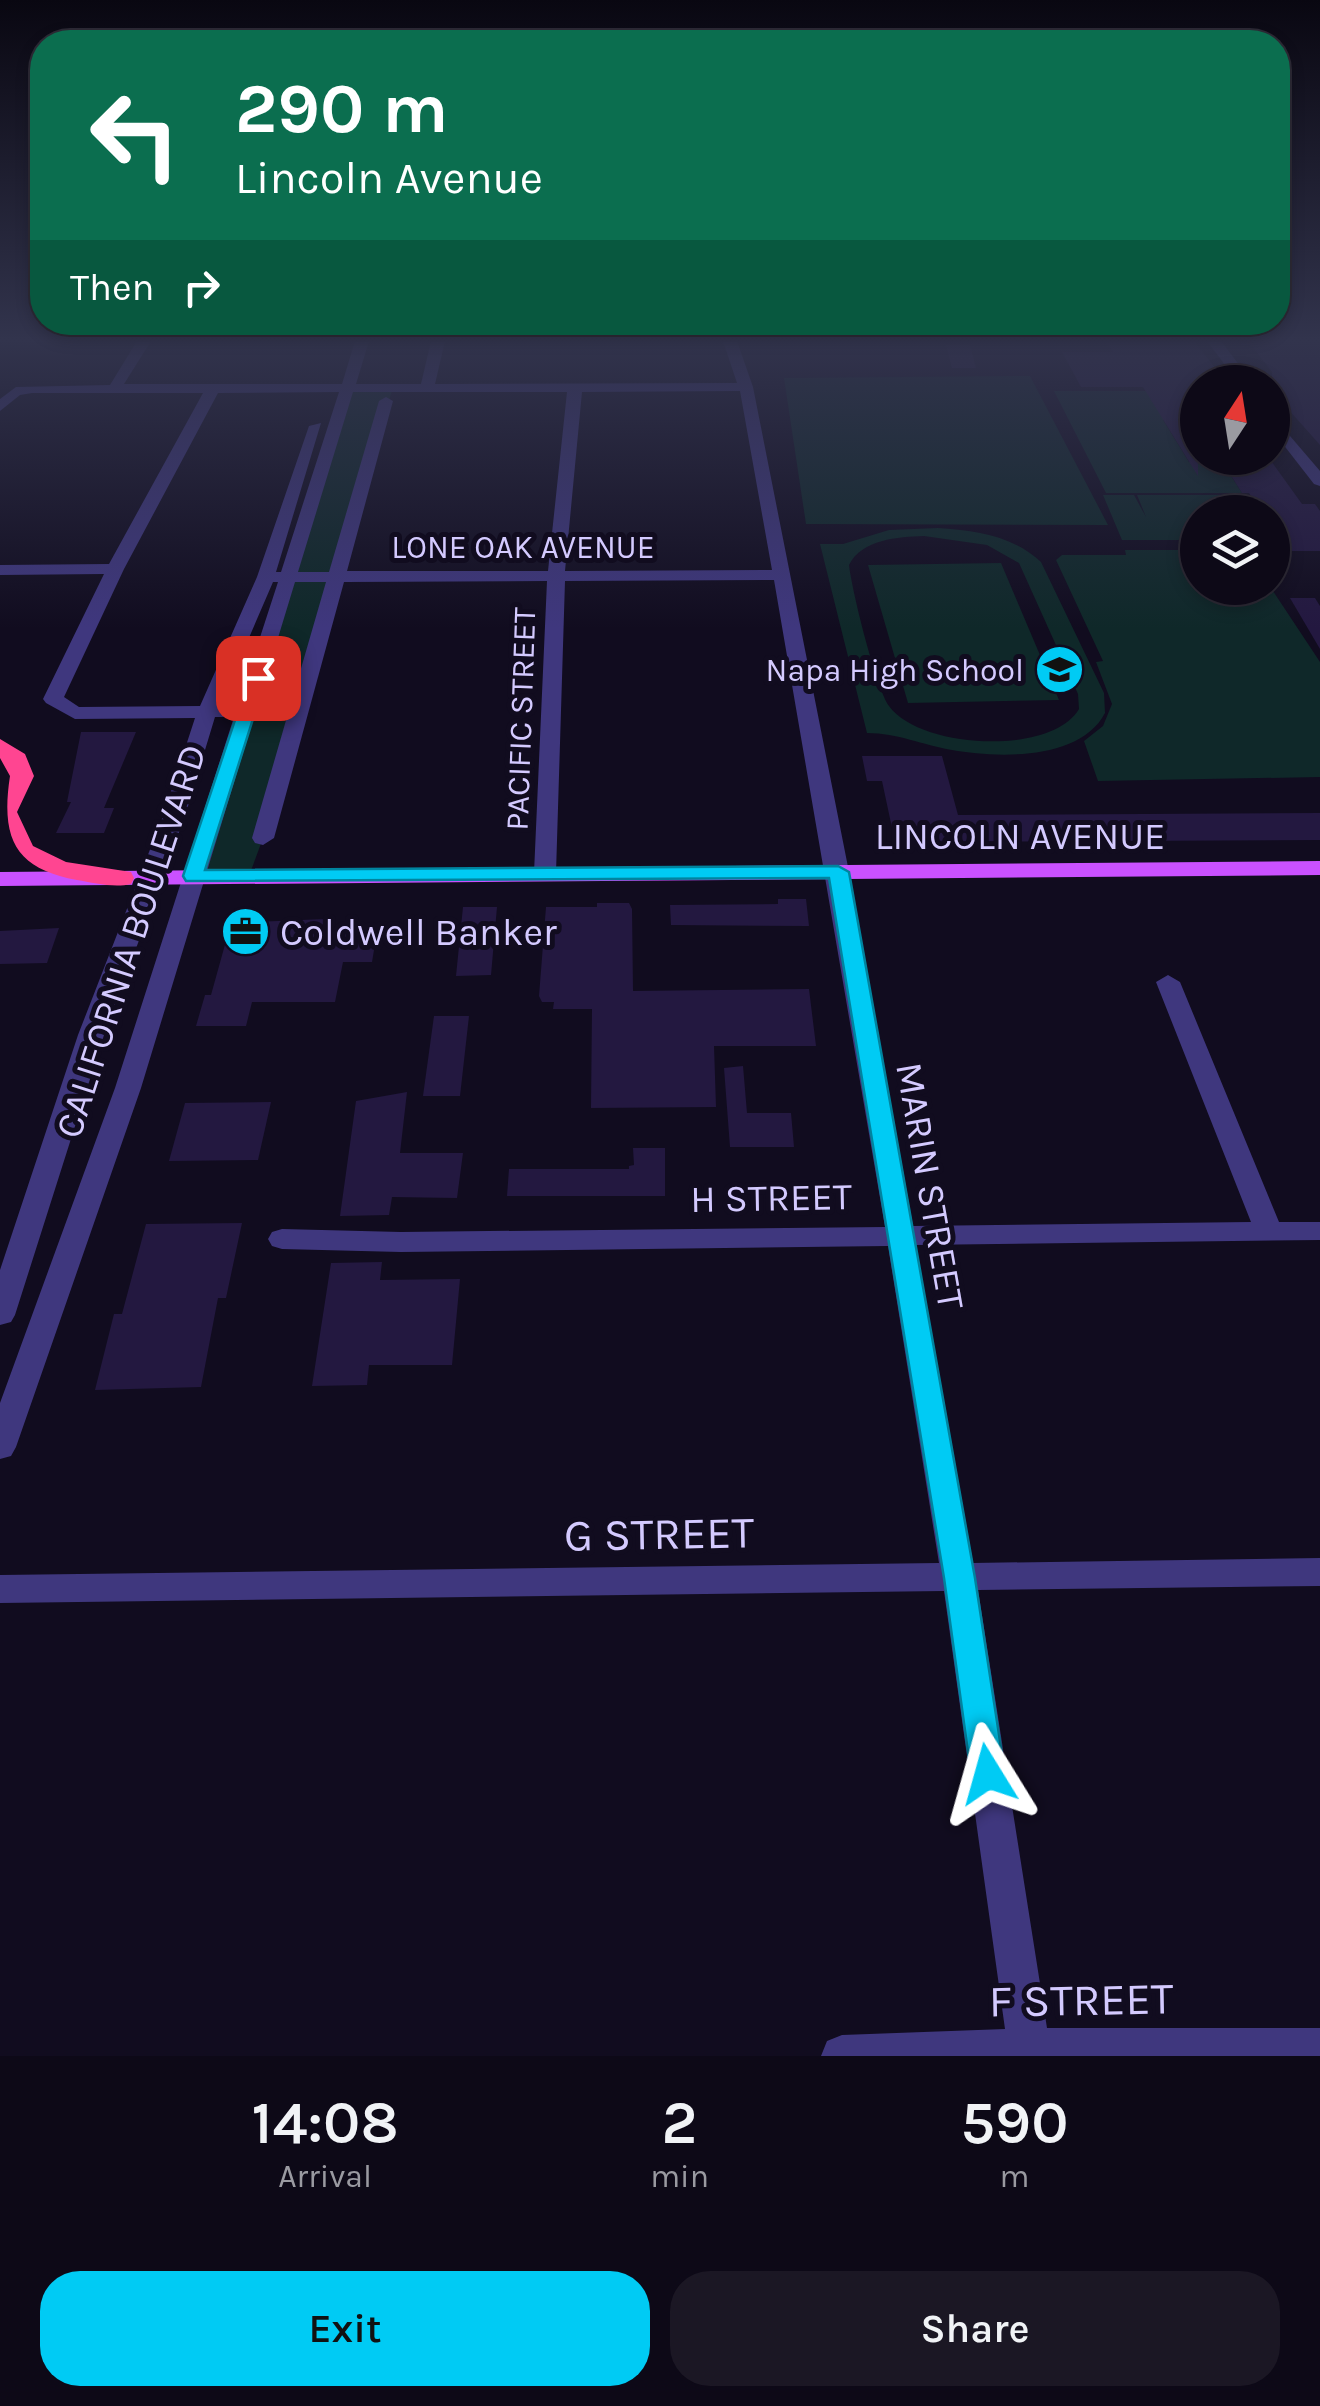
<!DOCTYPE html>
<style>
body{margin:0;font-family:Karla,sans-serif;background:#1b1724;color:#f1f3f6;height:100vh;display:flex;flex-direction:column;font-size:38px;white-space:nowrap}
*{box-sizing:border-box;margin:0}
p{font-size:32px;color:#9a9aa1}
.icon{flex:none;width:55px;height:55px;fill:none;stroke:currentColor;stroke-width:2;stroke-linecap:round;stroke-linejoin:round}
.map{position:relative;height:2056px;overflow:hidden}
.details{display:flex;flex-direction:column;background:#0d0917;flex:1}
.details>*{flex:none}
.top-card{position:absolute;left:30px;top:30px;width:1260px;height:305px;border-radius:40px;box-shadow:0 5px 15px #0003,0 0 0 2px #2d2a36;background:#0b6e4f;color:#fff;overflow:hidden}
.needle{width:65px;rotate:12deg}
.tools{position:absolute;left:1180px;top:365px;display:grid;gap:20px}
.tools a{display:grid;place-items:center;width:110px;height:110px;border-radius:50%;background:#0d0917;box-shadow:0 5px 15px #0003,0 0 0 2px #2d2a36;font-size:50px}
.pin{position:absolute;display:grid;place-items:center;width:85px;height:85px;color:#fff;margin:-42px;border-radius:20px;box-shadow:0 5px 15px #0006}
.me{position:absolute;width:110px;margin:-55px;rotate:352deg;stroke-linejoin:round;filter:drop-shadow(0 0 8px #0008)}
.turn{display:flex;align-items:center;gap:35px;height:210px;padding:0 40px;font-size:45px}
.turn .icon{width:130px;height:130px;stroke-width:2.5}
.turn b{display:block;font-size:70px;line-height:85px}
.then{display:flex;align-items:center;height:95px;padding:0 40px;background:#0003;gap:20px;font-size:38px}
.eta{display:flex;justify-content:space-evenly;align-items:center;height:170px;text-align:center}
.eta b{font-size:60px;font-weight:600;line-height:70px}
.action{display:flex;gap:20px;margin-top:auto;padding:20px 40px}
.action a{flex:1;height:115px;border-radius:40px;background:#00cbf4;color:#111;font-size:40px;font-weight:600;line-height:115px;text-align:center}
.action a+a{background:#1b1724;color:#f1f3f6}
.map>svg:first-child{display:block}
.green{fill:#0f2829;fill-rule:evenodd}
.building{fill:#231840}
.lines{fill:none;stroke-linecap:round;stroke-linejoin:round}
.minor{fill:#3f377e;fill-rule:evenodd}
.major{fill:#ca51ff;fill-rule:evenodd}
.highway{fill:#ff4591;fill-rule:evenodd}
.route{fill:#00cbf4;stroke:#00849f;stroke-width:2.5}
.labels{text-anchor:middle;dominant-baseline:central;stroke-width:10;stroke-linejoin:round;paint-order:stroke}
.far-street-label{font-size:32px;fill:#d4caff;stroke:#110c1f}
.far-poi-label{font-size:32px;fill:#d4caff;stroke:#110c1f;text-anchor:end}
.street-label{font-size:38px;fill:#d4caff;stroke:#110c1f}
.poi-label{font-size:38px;fill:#d4caff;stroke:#110c1f;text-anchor:start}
.near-street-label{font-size:45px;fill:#d4caff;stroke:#110c1f}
</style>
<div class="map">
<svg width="1320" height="2056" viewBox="0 0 1320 2056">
<rect width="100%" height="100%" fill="#110c1f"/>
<!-- green -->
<g class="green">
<polygon points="1030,376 1108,525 806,524 784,378"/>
<polygon points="345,387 393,387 263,838 249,876 193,876"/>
<polygon points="1054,391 1175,391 1163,420 1189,462 1222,462 1242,493 1106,493"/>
<polygon points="1103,495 1134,495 1146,517 1137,495 1249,495 1256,505 1219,506 1222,512 1198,512 1197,540 1122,540"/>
<path d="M938 528C974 530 1014 536 1041 562L1104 693 1105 713C1080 761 997 758 952 750 922 745 898 733 867 733L820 544H843L889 530ZM924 536 987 545 1019 563 1078 694 1079 709C1051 756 920 749 889 706 876 688 852 591 849 565 862 539 898 537 924 536Z"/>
<polygon points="1125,550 1197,550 1198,588 1271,588 1320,662 1320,777 1098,781 1084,741 1103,726 1112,704 1096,662 1103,661 1056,560 1062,555 1126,555"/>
<polygon points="1001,563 1059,700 908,703 868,565"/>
</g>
<!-- building -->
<g class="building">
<polygon points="1106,341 1194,341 1226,382 1198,382 1198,476 1143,387 1081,387 1062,352 1113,352"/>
<polygon points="1248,341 1320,341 1320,445 1272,391 1272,372"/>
<polygon points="946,345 970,345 976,368 952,368"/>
<polygon points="1220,458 1269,458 1302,504 1315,504 1320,511 1320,551 1288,551 1272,529 1272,512 1262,512 1249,493 1242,493"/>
<polygon points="1290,598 1315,598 1320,606 1320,649"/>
<polygon points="81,732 136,732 104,808 114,808 104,833 56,833 71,802 67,802"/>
<polygon points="862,756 942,756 958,815 1320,813 1320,840 895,842 882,781 867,781"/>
<polygon points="778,899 806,899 809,926 671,925 670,905 778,904"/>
<polygon points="597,903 629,903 632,909 633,991 809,989 816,1046 714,1046 716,1107 591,1108 592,1009 553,1009 554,1002 542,1002 539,996 546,907 597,907"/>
<polygon points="463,907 497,907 491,975 456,976"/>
<polygon points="325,919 321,932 377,932 372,962 343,962 335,1002 252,1002 246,1026 196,1026 205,995 211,995 231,923"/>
<polygon points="59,928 47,963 0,964 0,931"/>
<polygon points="434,1016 469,1016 460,1096 423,1096"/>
<polygon points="743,1066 747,1113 791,1113 794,1147 730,1147 724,1068"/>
<polygon points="407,1092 400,1153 463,1153 457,1198 392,1197 389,1215 340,1216 356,1101"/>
<polygon points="271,1102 258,1160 169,1161 185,1103"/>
<polygon points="633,1148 665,1148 665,1196 507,1196 509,1169 629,1169 629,1166 634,1165"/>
<polygon points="242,1223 226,1298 218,1298 201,1387 95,1390 114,1314 122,1314 146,1224"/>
<polygon points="382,1262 380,1280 460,1279 452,1365 369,1365 367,1385 312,1386 331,1263"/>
</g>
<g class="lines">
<!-- minor -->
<g class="minor">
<path d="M137 341H151L124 384H342L355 341H369L356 384H421L431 341H445L435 384 737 383 723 341H737L753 387 849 872 913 1226 1251 1222 1156 982 1168 975 1180 982 1279 1222H1320V1240L916 1245 973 1563 1320 1558V1586L978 1590 1047 2028H1320V2056H821L827 2041 842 2035 1005 2029 944 1591 0 1603V1575L939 1563 888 1246 401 1252 282 1249 272 1246 268 1239 272 1232 282 1229 401 1232 885 1227 774 580 565 581 556 873 545 880 534 873 547 581 344 582 274 838 263 845 255 843 252 838 326 582H295L141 1088 16 1447 11 1456 0 1459V1403L115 1088 234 717H215L185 816 104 1035 15 1315 11 1322 0 1325V1270L78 1035 163 816 195 718 75 719 46 703 43 699 104 574 0 575V565L109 564 203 393H32L20 395 0 411V399L16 387 110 385ZM740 391 772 570 565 571 582 392ZM339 392 281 572H276L321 423 309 426 257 577 200 706 79 707 64 697 124 569 218 393ZM353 392H567L548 571H347L393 401 386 397 379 401 329 572H298ZM273 582H278L238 705H220Z"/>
<polygon points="1207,341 1221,341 1252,382 1238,382"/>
<polygon points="1272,415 1320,471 1320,486 1314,484 1272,430"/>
</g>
<!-- major -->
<polygon class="major" points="1320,861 1320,875 0,886 0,872"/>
<!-- highway -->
<path class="highway" d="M0 739 25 754 34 776 17 812 33 846 66 862 131 872 134 878 131 884C114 888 94 883 77 880 17 869 0 841 10 776L0 758Z"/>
</g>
<!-- sky -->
<linearGradient id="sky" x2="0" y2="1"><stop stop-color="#090711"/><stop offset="0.54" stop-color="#32344d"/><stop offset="1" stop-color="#32344d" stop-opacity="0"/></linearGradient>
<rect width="1320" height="629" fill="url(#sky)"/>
<!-- route -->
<polygon class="route" points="258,672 266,678 205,870 838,866 849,872 975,1578 1005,1774 1000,1785 988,1789 976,1785 971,1774 944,1578 829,878 186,881 183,876 249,678"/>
<!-- icons -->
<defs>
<symbol id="school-disc" viewBox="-11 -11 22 22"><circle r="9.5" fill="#00cbf4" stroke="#110c1f"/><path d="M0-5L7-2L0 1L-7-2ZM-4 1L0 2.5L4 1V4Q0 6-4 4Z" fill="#111"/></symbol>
<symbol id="office-disc" viewBox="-11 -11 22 22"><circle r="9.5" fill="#00cbf4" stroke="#110c1f"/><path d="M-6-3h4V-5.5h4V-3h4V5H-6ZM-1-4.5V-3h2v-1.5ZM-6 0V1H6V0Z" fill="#111"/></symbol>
</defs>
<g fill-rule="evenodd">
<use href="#school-disc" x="1032" y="642" width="55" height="55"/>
<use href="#office-disc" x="218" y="904" width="55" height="55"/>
</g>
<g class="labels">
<!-- far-street labels -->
<g class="far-street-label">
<text x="523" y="547">LONE OAK AVENUE</text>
<text transform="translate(521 719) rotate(-88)">PACIFIC STREET</text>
</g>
<!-- far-poi labels -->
<g class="far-poi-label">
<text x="1024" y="670">Napa High School</text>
</g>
<!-- street labels -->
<g class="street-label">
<text x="1020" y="836">LINCOLN AVENUE</text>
<text transform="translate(131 941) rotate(-72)">CALIFORNIA BOULEVARD</text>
<text transform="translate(930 1186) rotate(80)">MARIN STREET</text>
<text transform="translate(771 1198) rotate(-1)">H STREET</text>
</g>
<!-- poi labels -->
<g class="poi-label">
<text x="280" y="932">Coldwell Banker</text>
</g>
<!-- near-street labels -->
<g class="near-street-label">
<text transform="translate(659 1534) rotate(-1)">G STREET</text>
<text transform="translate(1081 2000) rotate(-1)">F STREET</text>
</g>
</g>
</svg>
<div class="tools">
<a><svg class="needle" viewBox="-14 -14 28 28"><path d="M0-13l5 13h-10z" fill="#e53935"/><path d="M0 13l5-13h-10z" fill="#9a9aa1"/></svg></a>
<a><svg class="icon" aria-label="layers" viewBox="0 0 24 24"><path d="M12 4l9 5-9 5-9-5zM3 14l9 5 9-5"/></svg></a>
</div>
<div class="pin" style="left:258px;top:678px;background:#d93025"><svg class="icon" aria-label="arrive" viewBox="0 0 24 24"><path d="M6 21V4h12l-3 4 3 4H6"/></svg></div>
<svg class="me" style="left:988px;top:1774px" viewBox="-20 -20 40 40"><path d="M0-17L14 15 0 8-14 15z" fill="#00cbf4" stroke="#fff" stroke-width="4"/></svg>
<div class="top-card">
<div class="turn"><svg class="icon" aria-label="left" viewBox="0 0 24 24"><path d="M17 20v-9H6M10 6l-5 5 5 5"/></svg><div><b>290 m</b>Lincoln Avenue</div></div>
<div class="then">Then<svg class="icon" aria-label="right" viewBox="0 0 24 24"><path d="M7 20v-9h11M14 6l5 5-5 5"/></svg></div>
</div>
</div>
<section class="details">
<div class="eta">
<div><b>14:08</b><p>Arrival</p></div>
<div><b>2</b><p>min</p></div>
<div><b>590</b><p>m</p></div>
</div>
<div class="action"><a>Exit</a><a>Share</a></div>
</section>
